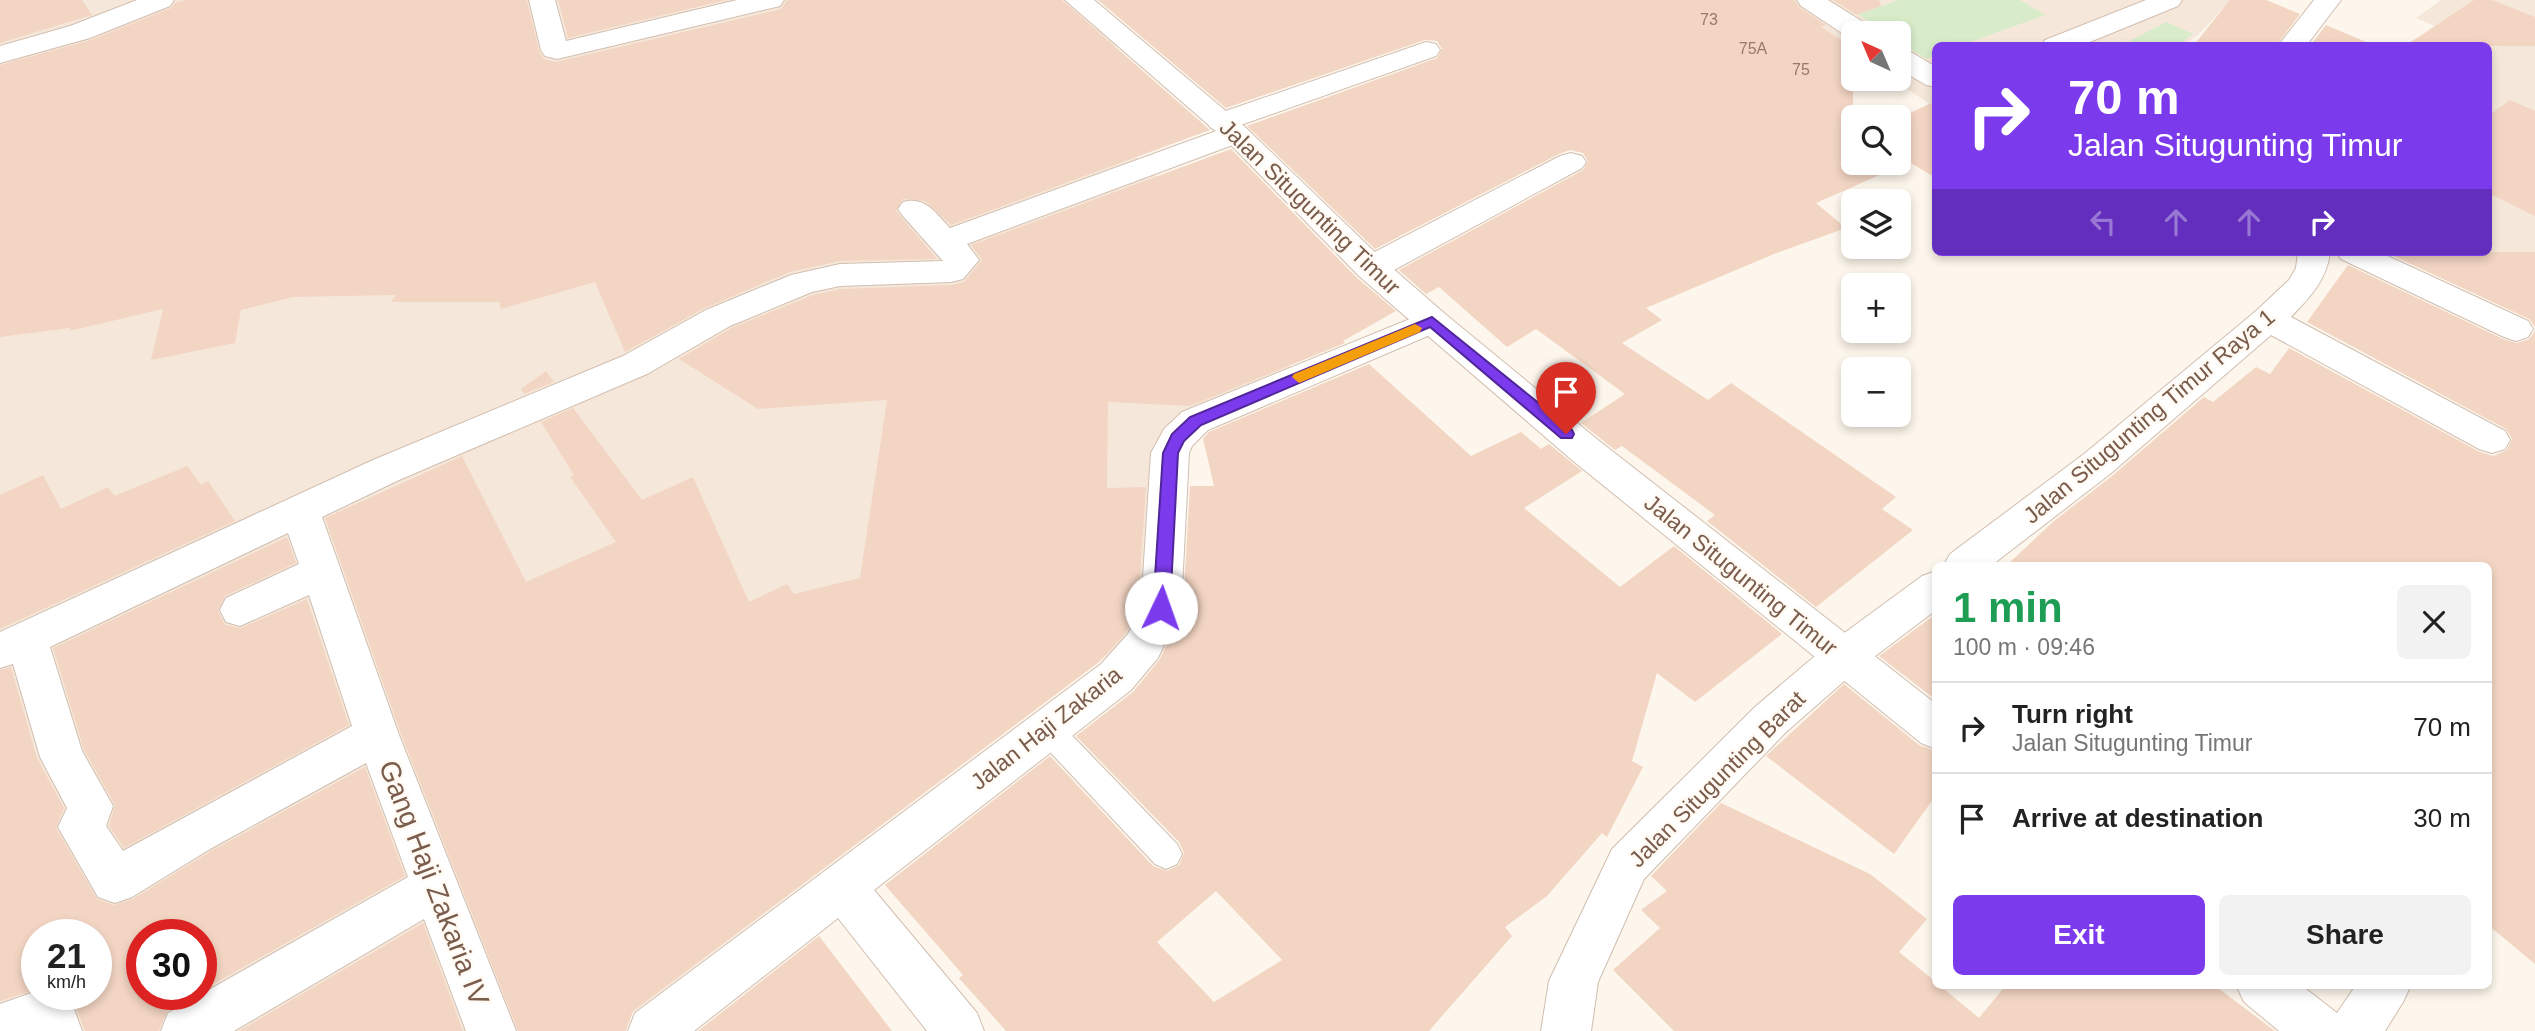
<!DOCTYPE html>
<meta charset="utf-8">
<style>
body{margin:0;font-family:Helvetica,sans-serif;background:#f2f2f2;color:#222;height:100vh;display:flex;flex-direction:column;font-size:26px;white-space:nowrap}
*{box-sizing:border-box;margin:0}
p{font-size:23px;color:#767676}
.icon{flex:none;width:38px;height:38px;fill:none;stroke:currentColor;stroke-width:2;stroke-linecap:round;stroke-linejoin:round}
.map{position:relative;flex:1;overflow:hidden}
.drawer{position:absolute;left:1932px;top:562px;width:560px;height:427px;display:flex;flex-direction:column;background:#fff;border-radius:10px;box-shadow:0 4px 10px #0003}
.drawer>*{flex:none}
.banner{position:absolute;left:1932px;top:42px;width:560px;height:214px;border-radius:10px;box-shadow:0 4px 10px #0003;background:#7c3aed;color:#fff;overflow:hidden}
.needle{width:46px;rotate:316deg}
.tools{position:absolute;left:1841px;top:21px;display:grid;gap:14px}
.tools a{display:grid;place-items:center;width:70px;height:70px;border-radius:10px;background:#fff;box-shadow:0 4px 10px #0003;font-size:35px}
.speed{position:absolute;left:21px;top:919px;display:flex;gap:14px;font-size:35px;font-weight:700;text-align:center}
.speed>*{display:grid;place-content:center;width:91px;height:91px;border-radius:50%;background:#fff;box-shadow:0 4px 10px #0003;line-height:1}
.speed small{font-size:18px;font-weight:400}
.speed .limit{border:10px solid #d22;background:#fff;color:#111}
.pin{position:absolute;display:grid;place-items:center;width:60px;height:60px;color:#fff;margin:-72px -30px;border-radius:50% 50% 50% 0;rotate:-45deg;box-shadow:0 0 7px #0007}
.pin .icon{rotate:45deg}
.me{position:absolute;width:77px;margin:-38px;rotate:3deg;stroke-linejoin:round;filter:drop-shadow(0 0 5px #0008)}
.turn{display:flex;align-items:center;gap:24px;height:147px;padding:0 21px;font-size:32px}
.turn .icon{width:91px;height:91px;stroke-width:2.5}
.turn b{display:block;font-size:49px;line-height:60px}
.lanes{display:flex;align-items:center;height:66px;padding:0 21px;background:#0003;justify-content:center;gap:35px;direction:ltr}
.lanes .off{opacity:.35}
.round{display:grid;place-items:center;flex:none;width:74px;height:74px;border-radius:10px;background:#f2f2f2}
.overview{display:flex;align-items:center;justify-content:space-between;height:119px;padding:0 21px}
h1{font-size:42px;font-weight:800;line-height:52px;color:#1e9e55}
.cta{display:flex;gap:14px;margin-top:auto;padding:14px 21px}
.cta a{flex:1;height:80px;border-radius:10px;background:#7c3aed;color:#fff;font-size:28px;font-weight:800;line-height:80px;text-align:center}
.cta a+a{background:#f2f2f2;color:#222}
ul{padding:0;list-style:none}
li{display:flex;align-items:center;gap:21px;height:91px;padding:0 21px;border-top:2px solid #e0e0e0}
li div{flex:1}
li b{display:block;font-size:26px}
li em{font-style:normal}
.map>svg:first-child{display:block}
.residential{fill:#f5e8da;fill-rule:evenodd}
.green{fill:#d8ecc9}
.building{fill:#f3d5c3;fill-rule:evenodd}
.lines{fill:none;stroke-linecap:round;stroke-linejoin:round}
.service-casing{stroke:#d1beb0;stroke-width:2}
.minor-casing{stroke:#d1beb0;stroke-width:2}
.tertiary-casing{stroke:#d1beb0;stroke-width:2}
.service{fill:#fff;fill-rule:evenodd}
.minor{fill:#fff;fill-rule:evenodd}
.tertiary{fill:#fff;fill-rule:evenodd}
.route{fill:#7c3aed;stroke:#51269a;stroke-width:2}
.slow{fill:#f59e0b}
.labels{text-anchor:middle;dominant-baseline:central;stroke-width:5;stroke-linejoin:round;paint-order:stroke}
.far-number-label{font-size:16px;fill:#987a6a}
.street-label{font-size:23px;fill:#7a5c4d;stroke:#fffaf3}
.near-street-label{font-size:28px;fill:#7a5c4d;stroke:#fffaf3}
</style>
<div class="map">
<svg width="2535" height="1031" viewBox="0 0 2535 1031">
<rect width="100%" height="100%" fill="#fdf6ec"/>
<!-- residential -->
<g class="residential">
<path d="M0 0H1063L1117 46 953 85 1098 120 1180 199 1218 289 1292 368 1176 420 1169 579 1123 643 609 1031H0ZM37 934H96V994H37ZM142 934H201V994H142Z"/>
<polygon points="1649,0 2231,0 2197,36 2183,45 1936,46 1935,108 1893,79 1899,79 1899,33 1853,33 1853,79 1860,79 1792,103"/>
<polygon points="2441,0 2535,0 2535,280 2488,252 2488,46 2480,45 2416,18"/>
</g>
<!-- green -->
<g class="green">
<polygon points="1899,0 2020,0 2045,15 1962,45 1936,46 1935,55 1926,59 1899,41 1899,33 1887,33 1858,14"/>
<polygon points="2166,22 2193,34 2178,45 2122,45"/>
</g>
<!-- building -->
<g class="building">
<polygon points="0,0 82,0 92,15 0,43"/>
<polygon points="185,0 527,0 539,51 544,59 556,62 781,9 787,0 1062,0 1210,130 951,225 925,201 903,199 896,211 937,259 840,261 790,272 705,308 625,352 595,282 501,309 499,302 391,302 396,295 293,297 241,310 235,343 151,360 163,309 69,331 70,328 0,337 0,65 91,40 171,8 175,3"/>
<polygon points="558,0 726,0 568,38"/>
<polygon points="1098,0 1794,0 1800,8 1826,25 1821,27 1853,48 1853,163 1899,163 1899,118 1936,101 1936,178 1909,162 1816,203 1846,228 1774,254 1646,308 1662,320 1622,343 1708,400 1731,383 1896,497 1882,509 1913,530 1816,607 1707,521 1715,515 1622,446 1615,450 1581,423 1625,394 1536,329 1507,347 1439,287 1426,294 1399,270 1583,170 1588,161 1583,153 1570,150 1559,154 1375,249 1247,126 1437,58 1442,49 1437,41 1425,40 1226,108"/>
<polygon points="1833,0 1879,0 1881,6 1857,15"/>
<polygon points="2230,0 2266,0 2300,14 2276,46 2193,46"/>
<polygon points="2474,0 2492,0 2535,17 2535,46 2405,46"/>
<polygon points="2326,25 2373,45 2373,46 2310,46"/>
<polygon points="2510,100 2535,111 2535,216 2488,193 2488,116"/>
<polygon points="1231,149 1357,278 1396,311 1343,341 1345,343 1190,406 1108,402 1107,488 1146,487 1138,607 1126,633 1099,662 633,1011 626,1031 518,1031 401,734 325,518 462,456 526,582 616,542 570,477 574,475 541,422 573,408 642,500 693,477 749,602 787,584 794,594 860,578 887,400 758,409 679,359 731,328 813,295 840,289 951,285 964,282 982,260 971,245"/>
<polygon points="2385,252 2535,252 2535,327 2529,319"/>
<polygon points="2348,265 2503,339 2517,343 2529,339 2535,331 2535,964 2488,925 2488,565 2007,565 2054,521 2112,476 2204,397 2213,402 2256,367 2270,374 2289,348 2478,451 2493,456 2507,450 2512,439 2506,429 2307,322"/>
<path d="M1369 364 1471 456 1521 432 1541 449 1549 444 1582 471 1524 508 1620 587 1674 546 1782 634 1695 702 1657 673 1632 761 1643 767 1607 837 1602 833 1547 896 1505 927 1512 936 1429 1031H1006L959 978 963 975 885 885 1050 756 1153 866 1167 871 1179 865 1184 853 1179 842 1076 736 1133 692 1160 659 1183 609 1190 486H1214L1203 439 1209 432ZM1216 891 1282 960 1214 1002 1157 942Z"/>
<polygon points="546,371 554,382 524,394 521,389"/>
<polygon points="187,466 201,485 208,481 235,521 0,629 0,495 43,475 61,509 108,487 115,496"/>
<polygon points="287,537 296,563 225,596 218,611 225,625 241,628 307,599 349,725 124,848 109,826 115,805 84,750 53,648"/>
<polygon points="1936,614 1936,700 1879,656"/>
<polygon points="11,667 37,758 64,808 56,828 97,899 114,905 133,899 211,851 365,767 405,876 201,991 201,934 142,934 142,994 196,994 167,1011 159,1031 85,1031 71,994 96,994 96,934 37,934 37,989 0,1001 0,670"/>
<polygon points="1844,684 1919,745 1936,751 1936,795 1894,854 1766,756"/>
<polygon points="1721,803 1870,874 1927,919 1899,952 1936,982 1936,985 1939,985 1979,1018 2006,985 2214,985 2275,1031 1674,1031 1613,970 1660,928 1641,910 1667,891 1651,876"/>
<polygon points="423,923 463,1031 239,1031"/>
<polygon points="819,936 892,1031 698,1031"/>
</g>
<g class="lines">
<defs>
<polygon id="service" points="1046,715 1056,719 1177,844 1182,854 1177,864 1166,869 1155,864 1036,737 1031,728 1036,719"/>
<g id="minor">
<polygon points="137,0 174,0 170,6 90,38 0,63 0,46 70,26"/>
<polygon points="529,0 555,0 566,41 737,0 784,0 780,6 557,59 545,56 541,50"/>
<polygon points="1797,0 1828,0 1871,27 1875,33 1853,33 1851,39 1801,6"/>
<polygon points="2146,0 2182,0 2178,6 2080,46 2042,46 2045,40"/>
<polygon points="2314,0 2341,0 2306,46 2278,46"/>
<path d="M1426 42 1436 44 1440 50 1436 56 1238 126 1246 128 1251 134 1246 140 967 244 979 260 963 279 951 282 840 286 812 292 730 326 647 374 399 480 322 517 399 735 516 1031H466L424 919 234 1031H161L168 1013 408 877 366 763 210 849 132 897 115 903 98 897 58 827 67 808 40 757 13 664 0 668V632L373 460 623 356 706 310 791 275 840 264 943 261 903 216 898 209 903 202C926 196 935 213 950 228L1219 130 1211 128 1206 122 1211 116ZM288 533 299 564 226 598 220 610 226 622 240 626 309 595 352 726 123 851 106 826 113 806 82 751 50 647Z"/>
<polygon points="1899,49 1909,51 1936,67 1936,87 1926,85 1899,69"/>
<polygon points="1571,153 1582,156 1586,162 1582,168 1383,276 1371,279 1359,276 1355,268 1359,260 1560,156"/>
<path d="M2298 252H2330C2327 280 2310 297 2291 317L2505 431 2510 440 2505 449 2492 453 2479 449 2271 335 2110 474 1992 565H1944L1950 554 2084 454 2256 311 2289 280 2296 268Z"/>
<polygon points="2336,252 2379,252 2528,321 2533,329 2528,337 2516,341 2504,337 2341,259"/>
<polygon points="1432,310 1444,313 1449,321 1444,329 1208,430 1192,446 1189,453 1181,608 1158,658 1131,690 874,890 977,1013 984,1031 927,1031 838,918 694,1031 628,1031 635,1013 1101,664 1128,634 1141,608 1151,453 1164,429 1182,412"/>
<polygon points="1936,571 1936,610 1858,669 1786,732 1644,879 1598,982 1591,1031 1541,1031 1549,981 1612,849 1756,706 1828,645 1922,576"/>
<polygon points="2356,985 2411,985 2403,1002 2385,1031 2330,1031 2337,1013"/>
<polygon points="37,991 37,994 69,995 82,1031 0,1031 0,1004"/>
</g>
<g id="tertiary">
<polygon points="1065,0 1094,0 1246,128 1383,260 1444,313 1598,440 1936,704 1936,749 1921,743 1572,460 1420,329 1359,276 1226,140"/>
<polygon points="2236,985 2301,985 2337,1013 2344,1031 2279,1031 2244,1002"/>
</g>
</defs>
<!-- service casing -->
<use href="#service" class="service-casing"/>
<!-- minor casing -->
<use href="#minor" class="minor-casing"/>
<!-- tertiary casing -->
<use href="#tertiary" class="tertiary-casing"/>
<!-- service -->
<use href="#service" class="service"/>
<!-- minor -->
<use href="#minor" class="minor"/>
<!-- tertiary -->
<use href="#tertiary" class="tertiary"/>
</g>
<!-- route -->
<polygon class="route" points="1432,317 1572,430 1574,434 1572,438 1561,438 1430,327 1201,425 1184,441 1178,453 1170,608 1167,613 1155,613 1153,608 1163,453 1172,434 1190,417"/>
<!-- slow -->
<polygon class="slow" points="1415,324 1422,328 1420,332 1304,381 1299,383 1292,377 1294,374"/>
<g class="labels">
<!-- far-number labels -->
<g class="far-number-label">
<text x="1709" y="19">73</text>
<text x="1753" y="48">75A</text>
<text x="1801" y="69">75</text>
</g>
<!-- street labels -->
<g class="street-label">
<text transform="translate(1310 207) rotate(44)">Jalan Situgunting Timur</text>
<text transform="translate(2149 416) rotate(-40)">Jalan Situgunting Timur Raya 1</text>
<text transform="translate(1741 575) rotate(39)">Jalan Situgunting Timur</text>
<text transform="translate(1046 728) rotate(-38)">Jalan Haji Zakaria</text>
<text transform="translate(1717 779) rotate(-45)">Jalan Situgunting Barat</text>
</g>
<!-- near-street labels -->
<g class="near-street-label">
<text transform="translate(434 883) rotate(69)">Gang Haji Zakaria IV</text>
</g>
</g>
</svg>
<div class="tools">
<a><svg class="needle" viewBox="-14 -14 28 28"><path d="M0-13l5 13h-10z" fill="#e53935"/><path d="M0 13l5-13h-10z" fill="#767676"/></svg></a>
<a><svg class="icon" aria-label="search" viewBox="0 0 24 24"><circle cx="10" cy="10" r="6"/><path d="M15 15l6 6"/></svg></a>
<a><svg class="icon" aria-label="layers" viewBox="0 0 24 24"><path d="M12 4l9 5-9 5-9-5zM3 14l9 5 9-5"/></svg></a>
<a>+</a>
<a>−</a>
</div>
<div class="speed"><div>21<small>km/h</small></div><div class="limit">30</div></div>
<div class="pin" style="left:1566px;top:434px;background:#d93025"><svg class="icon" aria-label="arrive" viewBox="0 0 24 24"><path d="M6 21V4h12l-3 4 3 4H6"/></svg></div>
<svg class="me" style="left:1161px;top:608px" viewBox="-20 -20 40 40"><circle r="19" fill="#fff"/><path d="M0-13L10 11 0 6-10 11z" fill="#7c3aed"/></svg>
<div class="banner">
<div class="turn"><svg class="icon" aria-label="right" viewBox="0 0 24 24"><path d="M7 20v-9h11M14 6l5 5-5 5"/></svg><div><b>70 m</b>Jalan Situgunting Timur</div></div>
<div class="lanes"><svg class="icon off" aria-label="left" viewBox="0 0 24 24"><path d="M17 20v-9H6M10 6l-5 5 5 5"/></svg><svg class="icon off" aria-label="ahead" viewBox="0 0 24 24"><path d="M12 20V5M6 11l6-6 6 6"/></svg><svg class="icon off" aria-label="ahead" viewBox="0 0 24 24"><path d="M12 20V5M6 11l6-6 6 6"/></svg><svg class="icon" aria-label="right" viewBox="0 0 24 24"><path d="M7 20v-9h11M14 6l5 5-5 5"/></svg></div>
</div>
<section class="drawer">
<div class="overview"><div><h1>1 min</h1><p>100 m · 09:46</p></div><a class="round"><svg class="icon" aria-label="close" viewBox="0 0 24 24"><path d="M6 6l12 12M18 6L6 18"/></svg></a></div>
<ul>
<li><svg class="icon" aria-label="right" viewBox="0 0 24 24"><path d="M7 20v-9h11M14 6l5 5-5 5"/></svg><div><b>Turn right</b><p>Jalan Situgunting Timur</p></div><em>70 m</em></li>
<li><svg class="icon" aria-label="arrive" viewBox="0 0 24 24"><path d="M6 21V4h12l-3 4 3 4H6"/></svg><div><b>Arrive at destination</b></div><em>30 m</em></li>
</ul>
<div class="cta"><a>Exit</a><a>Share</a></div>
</section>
</div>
